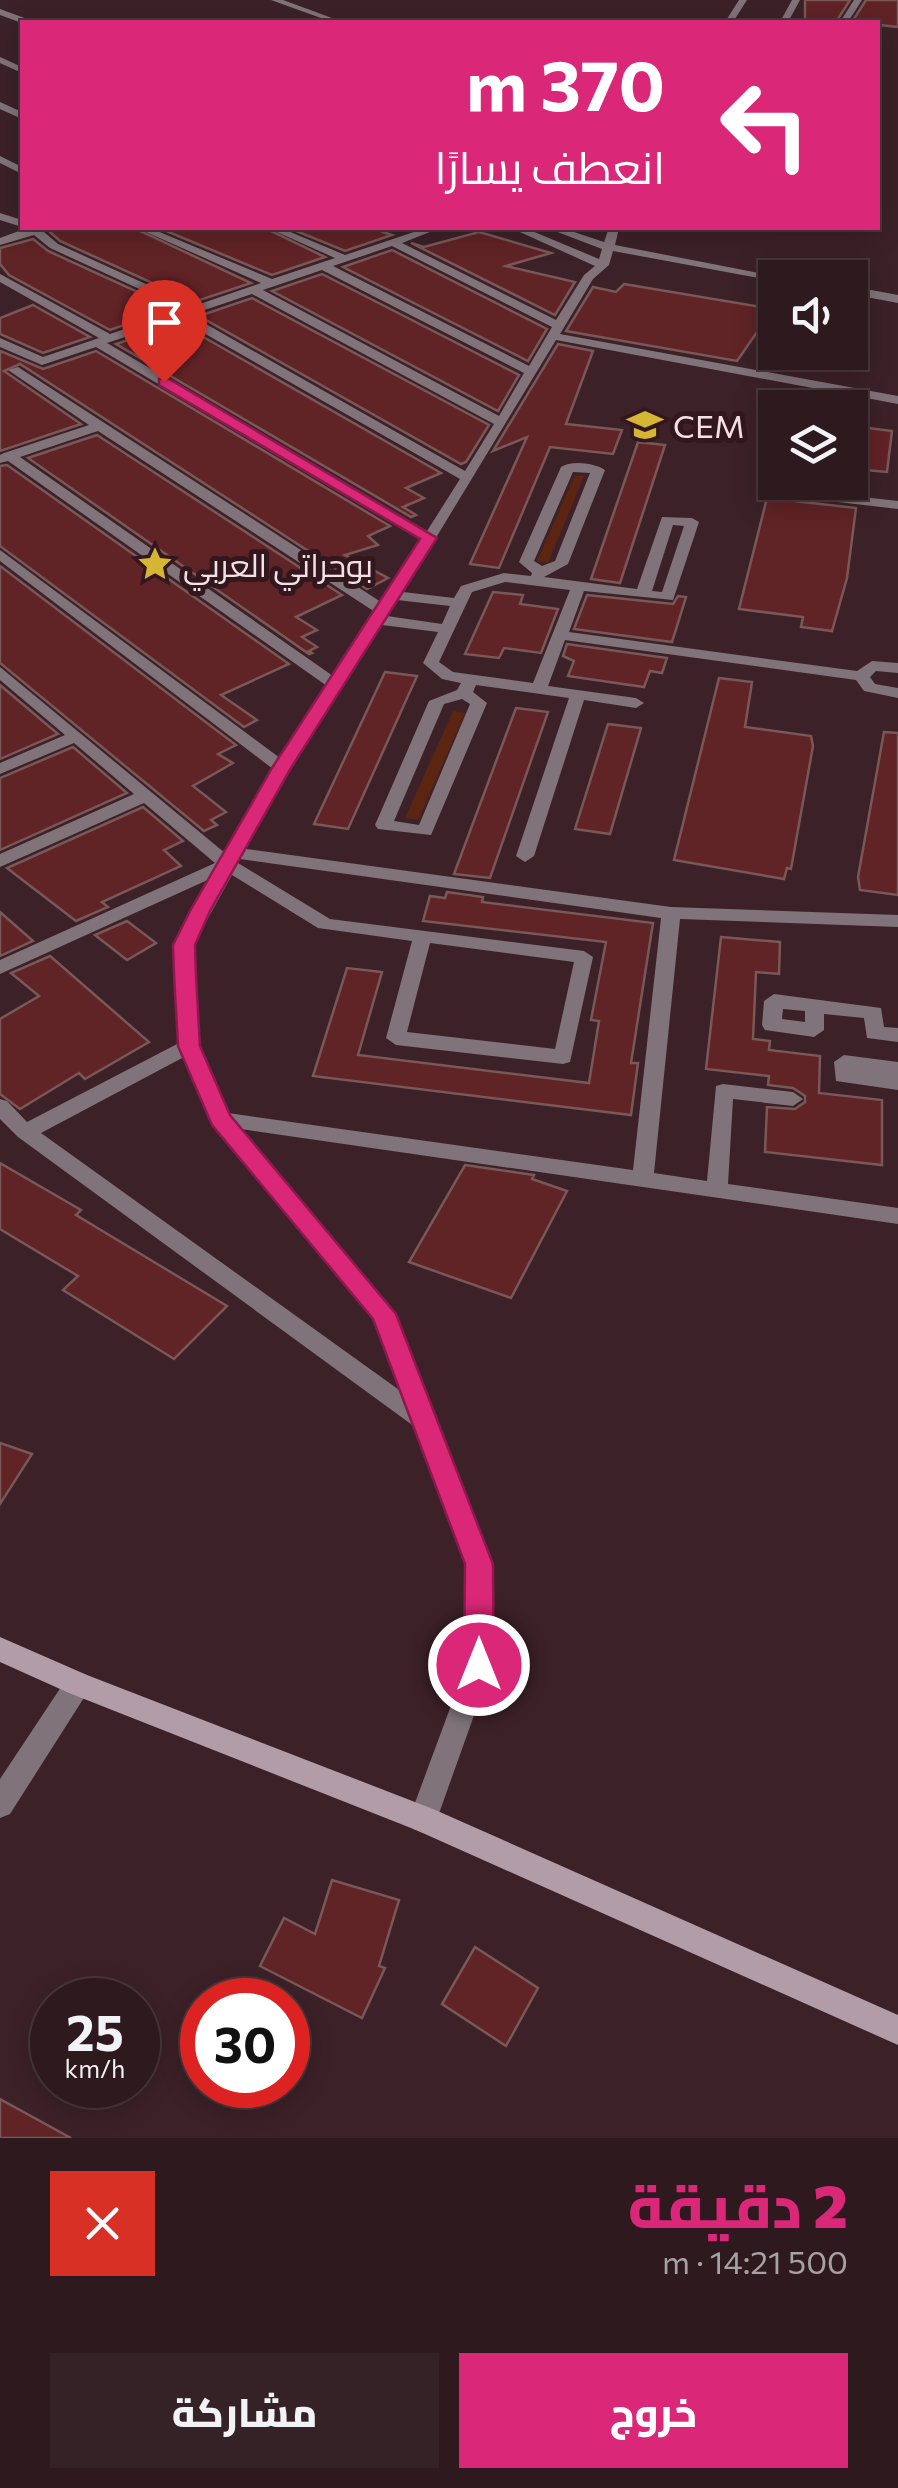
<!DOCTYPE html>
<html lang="ar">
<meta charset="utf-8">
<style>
body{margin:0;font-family:Commissioner,Cairo,sans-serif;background:#352227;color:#f1f3f6;direction:rtl;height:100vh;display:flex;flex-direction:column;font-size:38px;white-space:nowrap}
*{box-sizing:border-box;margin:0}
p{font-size:32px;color:#a7a0a4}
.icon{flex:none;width:55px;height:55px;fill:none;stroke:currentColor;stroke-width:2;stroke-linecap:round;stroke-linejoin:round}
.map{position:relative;height:2138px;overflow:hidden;direction:ltr}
.details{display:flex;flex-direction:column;background:#2d191e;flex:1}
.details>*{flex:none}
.banner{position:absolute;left:20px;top:20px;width:860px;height:210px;border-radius:0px;box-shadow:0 5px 25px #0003,0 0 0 2px #48383c;direction:rtl;background:#db2777;color:#fff;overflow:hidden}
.tools{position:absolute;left:758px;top:260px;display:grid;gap:20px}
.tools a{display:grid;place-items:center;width:110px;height:110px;border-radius:0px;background:#2d191e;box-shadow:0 5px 25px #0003,0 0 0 2px #48383c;font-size:50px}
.speed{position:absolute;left:30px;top:1978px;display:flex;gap:20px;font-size:50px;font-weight:700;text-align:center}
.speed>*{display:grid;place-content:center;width:130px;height:130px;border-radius:50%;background:#2d191e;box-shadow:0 5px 25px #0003,0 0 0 2px #48383c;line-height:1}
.speed small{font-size:25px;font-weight:400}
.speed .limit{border:15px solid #d22;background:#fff;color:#111}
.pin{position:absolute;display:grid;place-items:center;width:85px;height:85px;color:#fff;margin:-102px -42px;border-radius:50% 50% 50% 0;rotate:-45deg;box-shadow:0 0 10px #0007}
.pin .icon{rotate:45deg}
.me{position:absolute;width:110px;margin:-55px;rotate:0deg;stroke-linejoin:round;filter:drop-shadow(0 0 8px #0008)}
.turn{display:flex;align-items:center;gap:35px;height:210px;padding:0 50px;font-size:45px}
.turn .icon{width:130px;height:130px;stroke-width:2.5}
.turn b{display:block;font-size:70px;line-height:85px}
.round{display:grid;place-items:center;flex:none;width:105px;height:105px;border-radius:0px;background:#352227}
.headline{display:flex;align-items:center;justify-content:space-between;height:170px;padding:0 50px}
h1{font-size:60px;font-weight:800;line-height:75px;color:#db2777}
.action{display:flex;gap:20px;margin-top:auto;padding:20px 50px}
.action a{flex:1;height:115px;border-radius:0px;background:#db2777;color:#fff;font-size:40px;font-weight:800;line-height:115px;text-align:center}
.action a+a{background:#352227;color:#f1f3f6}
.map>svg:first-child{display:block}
.green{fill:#5b2512}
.building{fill:#602326;stroke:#795857;stroke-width:2.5}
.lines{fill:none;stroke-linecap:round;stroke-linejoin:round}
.street{fill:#80737a;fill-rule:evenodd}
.secondary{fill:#b19ca7;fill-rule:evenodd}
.route{fill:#db2777;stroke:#8e194d;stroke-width:2.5}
.labels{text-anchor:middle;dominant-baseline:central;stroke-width:10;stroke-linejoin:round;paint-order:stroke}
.far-poi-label{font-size:32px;fill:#f4e1e5;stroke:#32171f;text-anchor:start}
</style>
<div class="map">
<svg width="898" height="2138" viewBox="0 0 898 2138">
<rect width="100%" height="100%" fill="#3c2128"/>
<!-- green -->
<g class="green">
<polygon points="575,475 584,476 548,563 537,561"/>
<polygon points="453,711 465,713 418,820 405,818"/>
</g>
<!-- building -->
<g class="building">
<polygon points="805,0 850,0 836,22 805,20"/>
<polygon points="866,0 898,0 898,27 852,22"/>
<polygon points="52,228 134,228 251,283 194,302 60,241 50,232"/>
<polygon points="159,228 265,228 325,257 272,275"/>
<polygon points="289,228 372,228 392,235 345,251"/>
<polygon points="479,232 551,253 506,266 575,282 555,315 411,243 424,247"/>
<polygon points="33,239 48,251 173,308 110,330 9,275 0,264 0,248"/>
<polygon points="392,250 547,329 528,361 343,267"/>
<polygon points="322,274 519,375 498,411 272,291"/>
<polygon points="624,284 773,309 737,361 566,331 593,287 616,292"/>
<polygon points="252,298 489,425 466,462 461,464 199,316"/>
<polygon points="33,305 90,337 43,353 0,334 0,318"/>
<polygon points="179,323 441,473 406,488 424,498 403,507 416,515 411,517 116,344"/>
<polygon points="558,344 593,351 566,424 622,430 613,454 550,447 499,568 470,564 527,437 493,451"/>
<polygon points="0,351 43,369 96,351 390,526 368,536 378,545 345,555 388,578 367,589 20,364 4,371 81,424 0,451"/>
<polygon points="860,427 892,431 887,472 854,469"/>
<polygon points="97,435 342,595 296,617 317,630 302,637 317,647 309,651 312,653 309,654 28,458"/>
<polygon points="638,442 665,445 620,583 591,579"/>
<polygon points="7,465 289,664 221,695 257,720 244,727 0,546 0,466"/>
<polygon points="771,482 860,482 858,493 800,486 791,491 795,501 856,508 847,578 832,631 801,627 803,617 739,609"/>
<polygon points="0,566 236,745 218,754 233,763 193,786 226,812 211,820 217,825 204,831 0,663"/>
<polygon points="493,592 523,595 520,604 558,609 541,653 504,648 499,658 465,654"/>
<polygon points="587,595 673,604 678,596 686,597 672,642 574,629"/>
<polygon points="567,644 667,658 662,673 650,671 644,687 568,676 574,661 563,656"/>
<polygon points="385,672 417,676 348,829 314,824"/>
<polygon points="719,678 752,682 745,727 811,736 813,746 791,869 787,868 784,879 674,860"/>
<polygon points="0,685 58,734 0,759"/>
<polygon points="516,708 548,712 490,878 454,874"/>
<polygon points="608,724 641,728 610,834 575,829"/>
<polygon points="884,732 898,733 898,895 860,890 858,877"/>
<polygon points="73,747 127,793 0,850 0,778"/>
<polygon points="143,807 183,841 164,850 181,866 102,902 108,907 76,921 7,868"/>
<polygon points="447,892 483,897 482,902 653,923 631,1063 638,1063 631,1115 313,1076 347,968 382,972 358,1055 589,1083 599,1021 591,1020 606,942 423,921 430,896 445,898"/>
<polygon points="0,912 33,941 0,956"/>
<polygon points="127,921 156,943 127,960 95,935"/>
<polygon points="721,937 780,942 779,974 756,972 753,1039 770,1041 769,1050 820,1056 819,1093 882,1100 882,1165 765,1152 767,1107 795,1109 805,1102 805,1096 793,1088 768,1085 769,1076 706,1069"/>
<polygon points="50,956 149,1042 85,1079 79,1073 20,1109 0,1094 0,1019 39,996 11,973"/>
<polygon points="0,1163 81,1210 76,1215 227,1306 174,1359 63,1290 78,1276 0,1229"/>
<polygon points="465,1165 534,1175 532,1179 567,1191 511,1298 409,1262"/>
<polygon points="0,1443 32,1454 0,1504"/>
<polygon points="332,1880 399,1900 379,1966 385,1968 362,2018 260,1966 284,1918 315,1934"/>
<polygon points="475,1947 538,1988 506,2046 442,2004"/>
<polygon points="0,2099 71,2138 0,2138"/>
</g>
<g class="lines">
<!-- street -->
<g class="street">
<polygon points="271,0 283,0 343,22 332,22"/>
<polygon points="739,0 747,0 733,22 725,22"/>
<polygon points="792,0 800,0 788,22 780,22"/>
<polygon points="854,0 862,0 848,22 840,22"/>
<polygon points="0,9 30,20 31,22 22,23 0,15"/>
<polygon points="0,57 22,67 22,73 0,63"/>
<polygon points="0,102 22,112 22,119 0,109"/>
<polygon points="0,156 22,167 22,174 0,163"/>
<polygon points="0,213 22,220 22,227 0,220"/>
<path d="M27 228H49L44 232 58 244 194 306 261 283 137 228H150L272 279 335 258 268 228H281L345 255 426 228H440L402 243 556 320 584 275 595 266 511 228H525L599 259 602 249 547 228H562L604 242 609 228H619L615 245 785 278H775V281L613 251 609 265 593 279 560 334 898 396V404L556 340 403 592 454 598 461 586 504 573 531 576 532 573 519 562 561 467C571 460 595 463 605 470L568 564 544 577 637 589 662 517 692 518 699 522 673 600 584 591 569 632 857 671 872 661 898 663V673L876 671 870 677 875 684 898 688V698L864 691 856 680 565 640 548 686 636 698 644 703 636 708 584 700 534 856 525 862 516 856 569 698 476 685 473 692 487 703 431 835 378 829 375 825 429 701 457 690 461 683 442 679 423 663 438 632 382 625 290 768 246 849 671 907 898 915V927L680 919 654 1173 707 1181 716 1086 723 1084 793 1092 803 1099 793 1106 733 1099 728 1184 898 1208V1224L241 1129 392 1308 492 1564V1665L437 1819 433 1829 423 1833 413 1829 409 1819 466 1665V1564L415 1427 18 1137 0 1119V1099L7 1101 27 1122 179 1043 175 945 212 878 0 974V960L215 863 144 803 0 867V854L134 794 74 743 0 774V763L65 735 0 680V667L225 853 273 769 0 561V550L280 758 327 686 8 461 0 463V455L4 453 89 425 8 370 18 367 381 602 421 540 96 347 42 365 0 347V338L43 357 99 338 0 282V274L110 334 183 309 50 248 34 235 0 245V238ZM392 246 552 327 529 366 333 266ZM322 270 524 373 499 416 263 290ZM252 294 494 424 465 471 190 315ZM179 319 460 479 427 531 107 343ZM98 431 375 612 333 676 20 457ZM573 472 590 473 555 561 542 566 534 561ZM673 525 684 526 662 592 652 591ZM505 582 570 590 533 683 453 672 439 662 472 592ZM397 600 450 606 442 624 387 616ZM462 699 470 704 419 825 394 821 444 704ZM240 859 661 918 633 1170 228 1113 199 1046 193 945 232 875 318 928 412 941 386 1038 396 1045 563 1064 570 1062 593 957 584 951 330 919 238 863ZM430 943 574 962 555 1049 407 1032ZM184 1057 213 1124 374 1318 402 1392 41 1133Z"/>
<polygon points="850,286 898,295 898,303 850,294"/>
<polygon points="800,490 898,501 898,509 795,497 795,491"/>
<path d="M774 994 881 1008 884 1027 898 1028V1042L867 1038 864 1018 824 1014V1030L814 1037 765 1030 762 1025 764 1001ZM783 1009 805 1011V1022L782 1019Z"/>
<polygon points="844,1055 898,1062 898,1090 836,1081 834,1062"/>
<polygon points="78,1672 87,1675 91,1684 87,1693 10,1814 0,1818 0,1779 69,1675"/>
</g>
<!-- secondary -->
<polygon class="secondary" points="0,1637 87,1675 433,1809 898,2015 898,2045 416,1830 69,1693 0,1662"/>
</g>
<!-- route -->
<polygon class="route" points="159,379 169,379 437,538 291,768 210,911 195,945 196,975 200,1046 230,1115 396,1314 493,1564 494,1665 490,1675 479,1679 468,1675 464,1665 465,1564 373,1319 212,1125 178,1046 174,975 173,945 190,911 272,768 420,539 159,385"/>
<!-- icons -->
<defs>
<symbol id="school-bare" viewBox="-9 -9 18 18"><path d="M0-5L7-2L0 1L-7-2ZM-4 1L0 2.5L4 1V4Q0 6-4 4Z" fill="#d5b534" stroke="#32171f" stroke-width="2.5" paint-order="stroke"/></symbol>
<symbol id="sight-bare" viewBox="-9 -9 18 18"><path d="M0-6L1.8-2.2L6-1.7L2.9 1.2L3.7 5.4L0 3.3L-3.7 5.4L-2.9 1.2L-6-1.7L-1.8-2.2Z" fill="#d5b534" stroke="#32171f" stroke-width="2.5" paint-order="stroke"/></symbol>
</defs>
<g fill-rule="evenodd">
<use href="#school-bare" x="620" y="400" width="50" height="50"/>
<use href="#sight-bare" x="130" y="539" width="50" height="50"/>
</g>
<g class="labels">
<!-- far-poi labels -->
<g class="far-poi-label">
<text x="673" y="425">CEM</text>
<text x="183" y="564">بوحراتي العربي</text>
</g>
</g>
</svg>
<div class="tools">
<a><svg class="icon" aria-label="sound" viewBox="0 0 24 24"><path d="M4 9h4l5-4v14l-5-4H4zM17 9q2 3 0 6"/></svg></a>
<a><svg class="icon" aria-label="layers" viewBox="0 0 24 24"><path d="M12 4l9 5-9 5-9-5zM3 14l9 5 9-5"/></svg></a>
</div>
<div class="speed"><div>25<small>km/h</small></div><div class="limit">30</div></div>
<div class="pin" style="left:164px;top:382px;background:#d93025"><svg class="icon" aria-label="arrive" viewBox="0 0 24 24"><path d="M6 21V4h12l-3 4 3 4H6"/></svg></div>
<svg class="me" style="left:479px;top:1665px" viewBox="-20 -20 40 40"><circle r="17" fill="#db2777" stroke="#fff" stroke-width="3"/><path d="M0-11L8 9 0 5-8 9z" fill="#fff"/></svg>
<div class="banner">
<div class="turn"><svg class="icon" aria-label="left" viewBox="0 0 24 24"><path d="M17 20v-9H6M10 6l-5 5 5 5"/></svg><div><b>370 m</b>انعطف يسارًا</div></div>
</div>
</div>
<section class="details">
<div class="headline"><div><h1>2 دقيقة</h1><p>500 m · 14:21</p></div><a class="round" style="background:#d93025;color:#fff"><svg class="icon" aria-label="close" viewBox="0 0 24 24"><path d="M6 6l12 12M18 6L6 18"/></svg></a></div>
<div class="action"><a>خروج</a><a>مشاركة</a></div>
</section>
